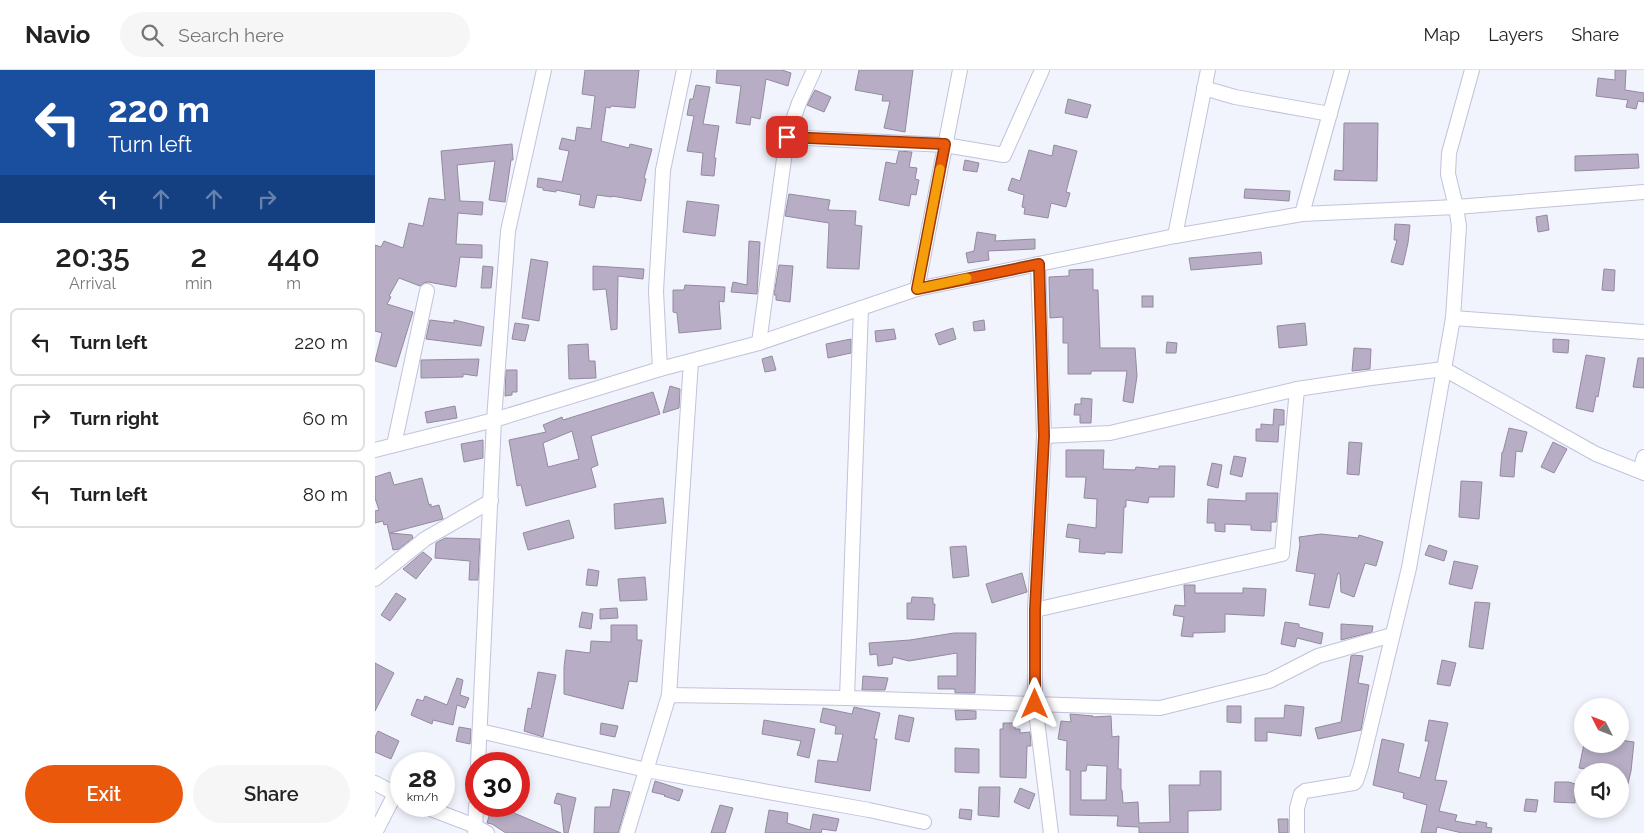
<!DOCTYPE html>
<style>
body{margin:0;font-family:Raleway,sans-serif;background:#f6f6f6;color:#222;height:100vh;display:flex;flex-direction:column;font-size:19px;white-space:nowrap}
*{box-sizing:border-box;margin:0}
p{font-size:16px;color:#767676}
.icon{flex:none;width:28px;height:28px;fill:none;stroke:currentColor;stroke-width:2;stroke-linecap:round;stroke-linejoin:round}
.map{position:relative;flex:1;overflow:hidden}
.drawer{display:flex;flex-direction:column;background:#fff;width:375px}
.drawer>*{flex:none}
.top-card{background:#1a4fa0;color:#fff;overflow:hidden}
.needle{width:32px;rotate:312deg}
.controls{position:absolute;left:1199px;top:628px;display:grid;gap:10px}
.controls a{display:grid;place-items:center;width:55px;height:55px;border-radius:50%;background:#fff;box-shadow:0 2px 8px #0003;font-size:25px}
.speed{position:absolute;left:15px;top:682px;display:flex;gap:10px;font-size:25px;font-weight:700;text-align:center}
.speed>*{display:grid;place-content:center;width:65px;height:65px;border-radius:50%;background:#fff;box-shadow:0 2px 8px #0003;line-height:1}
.speed small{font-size:12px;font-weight:400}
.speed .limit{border:8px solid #d22;background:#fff;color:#111}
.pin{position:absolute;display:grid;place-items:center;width:42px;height:42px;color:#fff;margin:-21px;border-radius:10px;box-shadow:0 2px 8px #0006}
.me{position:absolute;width:55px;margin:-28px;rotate:0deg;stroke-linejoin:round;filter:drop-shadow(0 0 4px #0008)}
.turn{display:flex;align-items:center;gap:18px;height:105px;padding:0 25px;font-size:22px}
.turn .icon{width:65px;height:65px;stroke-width:2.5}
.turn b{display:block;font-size:35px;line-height:42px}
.lanes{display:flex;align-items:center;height:48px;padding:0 25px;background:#0003;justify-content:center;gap:25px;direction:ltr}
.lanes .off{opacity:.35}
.eta{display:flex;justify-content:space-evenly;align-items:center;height:85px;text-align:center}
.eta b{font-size:30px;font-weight:600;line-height:35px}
.button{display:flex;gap:10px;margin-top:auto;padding:10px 25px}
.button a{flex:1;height:58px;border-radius:30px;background:#ea580c;color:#fff;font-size:20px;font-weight:600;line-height:58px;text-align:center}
.button a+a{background:#f6f6f6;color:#222}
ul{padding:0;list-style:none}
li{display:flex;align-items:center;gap:15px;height:68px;margin:0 10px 8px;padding:0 15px;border:2px solid #e0e0e0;border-radius:8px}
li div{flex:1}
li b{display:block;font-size:19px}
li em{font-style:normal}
header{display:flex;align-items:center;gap:30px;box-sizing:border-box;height:70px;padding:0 25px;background:#fff;border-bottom:1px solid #e0e0e0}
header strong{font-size:24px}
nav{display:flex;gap:28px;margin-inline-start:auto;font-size:18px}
.search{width:350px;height:45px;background:#f6f6f6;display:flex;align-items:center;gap:12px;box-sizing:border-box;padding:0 18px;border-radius:28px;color:#767676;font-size:19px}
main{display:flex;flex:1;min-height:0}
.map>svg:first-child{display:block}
.building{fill:#b7aec5;stroke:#938aa0;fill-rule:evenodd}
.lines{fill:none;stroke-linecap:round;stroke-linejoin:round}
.minor-casing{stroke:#c1c3db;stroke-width:16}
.minor{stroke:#fff;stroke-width:14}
.route-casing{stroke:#983908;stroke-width:12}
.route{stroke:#ea580c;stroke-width:9}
.slow{stroke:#f59e0b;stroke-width:9}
</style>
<header>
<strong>Navio</strong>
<div class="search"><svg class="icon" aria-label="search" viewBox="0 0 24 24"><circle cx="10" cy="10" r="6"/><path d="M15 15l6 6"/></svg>Search here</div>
<nav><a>Map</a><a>Layers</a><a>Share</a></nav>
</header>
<main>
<section class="drawer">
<div class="top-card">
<div class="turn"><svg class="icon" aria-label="left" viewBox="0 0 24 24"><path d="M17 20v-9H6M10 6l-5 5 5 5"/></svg><div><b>220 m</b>Turn left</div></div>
<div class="lanes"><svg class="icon" aria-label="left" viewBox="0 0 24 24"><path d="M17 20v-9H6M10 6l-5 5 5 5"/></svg><svg class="icon off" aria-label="ahead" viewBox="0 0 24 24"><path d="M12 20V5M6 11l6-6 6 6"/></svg><svg class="icon off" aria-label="ahead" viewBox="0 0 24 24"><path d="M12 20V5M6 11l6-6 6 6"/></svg><svg class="icon off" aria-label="right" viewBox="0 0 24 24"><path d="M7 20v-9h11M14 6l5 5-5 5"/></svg></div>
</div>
<div class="eta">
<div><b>20:35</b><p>Arrival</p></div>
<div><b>2</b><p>min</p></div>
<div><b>440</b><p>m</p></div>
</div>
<ul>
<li><svg class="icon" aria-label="left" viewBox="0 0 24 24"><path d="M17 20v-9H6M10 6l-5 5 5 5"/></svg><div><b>Turn left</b></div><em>220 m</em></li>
<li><svg class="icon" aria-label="right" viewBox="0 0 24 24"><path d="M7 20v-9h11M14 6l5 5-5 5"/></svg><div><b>Turn right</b></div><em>60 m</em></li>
<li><svg class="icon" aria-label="left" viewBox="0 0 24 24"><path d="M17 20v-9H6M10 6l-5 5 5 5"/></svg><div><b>Turn left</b></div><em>80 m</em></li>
</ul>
<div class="button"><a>Exit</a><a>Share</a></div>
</section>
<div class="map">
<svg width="1269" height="763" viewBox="0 0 1269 763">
<rect width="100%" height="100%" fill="#f1f3fd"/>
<!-- building -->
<g class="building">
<polygon points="210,0 264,0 260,38 236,36 235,38 231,37 226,71 254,78 255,74 277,79 269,108 271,109 266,131 237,126 237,127 222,125 219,138 204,135 206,125 181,120 181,122 168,120 168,118 162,117 163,108 187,112 194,81 184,79 187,68 200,71 202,57 216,59 220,26 207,24"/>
<polygon points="342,0 407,0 416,3 413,16 391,9 385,49 376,47 375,55 361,53 366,16 341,13"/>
<polygon points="484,0 538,0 530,62 509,58 515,31 507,31 508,25 480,20"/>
<polygon points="1240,0 1251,0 1250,20 1269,23 1269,32 1263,31 1261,39 1251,37 1253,30 1221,26 1223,8 1240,10"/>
<polygon points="321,15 335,17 328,54 344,56 339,88 341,88 339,106 326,105 328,83 312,81 319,46 312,45 315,29 318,29"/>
<polygon points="440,20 456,27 449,42 432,35"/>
<polygon points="693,29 716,35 712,48 690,43"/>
<polygon points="969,53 1003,53 1002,111 959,110 960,100 968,101"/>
<polygon points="137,74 138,90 136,90 130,132 114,130 120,91 82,95 85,131 108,132 107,145 83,143 81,174 107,175 107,188 85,187 81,217 53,212 49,213 45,216 24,208 14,226 16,227 12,234 38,242 21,297 0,291 7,263 0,261 0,175 6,177 9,171 28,178 34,153 48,156 54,128 70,130 66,81"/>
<polygon points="679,75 702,81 691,122 695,123 691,137 676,133 673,148 649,144 650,138 647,137 649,125 633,120 637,108 645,111 654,80 677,86"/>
<polygon points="524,81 537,82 534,97 542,98 540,109 544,110 541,125 536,124 534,136 504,130 511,92 521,94"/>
<polygon points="1263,84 1264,98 1200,101 1200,86"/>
<polygon points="590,90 604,93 602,102 588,100"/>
<polygon points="870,119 915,121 914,131 869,128"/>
<polygon points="414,124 455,130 453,140 481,141 480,155 487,156 484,199 452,198 454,153 410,146"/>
<polygon points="312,131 344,135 340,166 308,162"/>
<polygon points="1172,145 1174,160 1163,162 1161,147"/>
<polygon points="1020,154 1035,155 1033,173 1028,195 1016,192 1022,170 1019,170"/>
<polygon points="602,162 621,165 620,171 660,169 660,179 613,181 614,190 593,193 591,183 599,181"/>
<polygon points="374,171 385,172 382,224 356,222 358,212 372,215"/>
<polygon points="886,182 887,194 816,200 814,188"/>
<polygon points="156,189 173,192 164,251 147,248"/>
<polygon points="404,195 418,196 415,232 401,230 401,225 399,225"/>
<polygon points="108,196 118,197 116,218 106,218"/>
<polygon points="218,196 269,199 268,209 243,206 242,259 236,260 231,219 218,220"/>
<polygon points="718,199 718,220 723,220 725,278 760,278 762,306 758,333 748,331 752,301 716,301 716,304 693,304 693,273 688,273 688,247 675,248 674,207 694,206 694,200"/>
<polygon points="1229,199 1240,200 1239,221 1227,220"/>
<polygon points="310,215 350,217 349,232 344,231 346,259 304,263 302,243 298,242 298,220 309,220"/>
<rect x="767" y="226" width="11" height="11"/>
<polygon points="55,250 79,253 79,250 109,257 106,276 51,269"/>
<polygon points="609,250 610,260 599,261 598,252"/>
<polygon points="140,253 154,255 150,271 137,269"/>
<polygon points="930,253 932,275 904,278 902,256"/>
<polygon points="578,258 581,269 564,275 560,264"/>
<polygon points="519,259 521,269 501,272 500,261"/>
<polygon points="476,269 476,283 453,288 451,274"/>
<polygon points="1178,269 1194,270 1193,283 1178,282"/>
<polygon points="792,272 802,273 801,283 791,283"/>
<polygon points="213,274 214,291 220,291 221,308 194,309 193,275"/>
<polygon points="979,278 996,279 995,299 977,301"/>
<polygon points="1211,285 1230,288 1223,327 1221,326 1218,342 1201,338"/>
<polygon points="397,286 401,300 390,302 387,289"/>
<polygon points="1263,288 1269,288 1269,318 1258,317"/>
<polygon points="104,289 102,306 88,304 88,307 46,308 46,290"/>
<polygon points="131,300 142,300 142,322 137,322 137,325 130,326"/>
<polygon points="295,316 305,319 304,338 288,343"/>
<path d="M278 322 285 344 216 366 223 395 216 398 221 417 151 436 146 415 142 416 134 370 171 362 168 355 187 347 188 350ZM197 361 204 389 173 397 168 373Z"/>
<polygon points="706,328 717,329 716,353 705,353 705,345 699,345 700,334 706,334"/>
<polygon points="80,336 82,348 52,353 50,342"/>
<polygon points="899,339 909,340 909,355 904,355 903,372 881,371 881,359 886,359 886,354 898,355"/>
<polygon points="1134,358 1152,362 1147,382 1141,381 1139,407 1125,406 1127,382 1128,382"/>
<polygon points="108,370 108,388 89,392 86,374"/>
<polygon points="974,372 987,373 984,405 972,404"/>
<polygon points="1178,372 1192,379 1179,403 1166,397"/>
<polygon points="691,380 729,380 728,399 760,400 761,397 784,399 784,396 800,396 799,427 774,427 773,433 751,430 751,437 749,437 747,483 730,482 730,484 704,482 705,469 691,467 693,454 721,458 722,429 709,428 711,407 691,407"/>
<polygon points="859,386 871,388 867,407 855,404"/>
<polygon points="837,393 847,395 843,418 832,415"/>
<polygon points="15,402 19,415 47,408 54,435 56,434 56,437 64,435 68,449 15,463 37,465 38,468 24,479 18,480 12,454 9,455 8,451 0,453 0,441 4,440 0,428 0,407"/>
<polygon points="1086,411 1107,412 1104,449 1084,447"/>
<polygon points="871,423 903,423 901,452 896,452 896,461 876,460 876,455 850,454 850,462 840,461 840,453 832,453 833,429 871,431"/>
<polygon points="288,428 291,453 240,459 239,434"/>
<polygon points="194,450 199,468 153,480 148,463"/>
<polygon points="946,464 983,468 984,465 1008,472 1001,496 990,493 979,527 966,522 965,504 963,503 954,538 934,535 940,504 921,501 925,474 924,467"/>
<polygon points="70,468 105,469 103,510 94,510 95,491 60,488 61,473"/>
<polygon points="1054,475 1072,481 1069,491 1050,485"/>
<polygon points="591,476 594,506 578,508 575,477"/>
<polygon points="48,482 57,489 41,509 28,499"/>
<polygon points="1079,491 1103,496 1097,519 1074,514"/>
<polygon points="213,499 224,501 222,516 211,515"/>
<polygon points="647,503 652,522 617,533 611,514"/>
<polygon points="270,507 272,530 245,531 243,509"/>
<polygon points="809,515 820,515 820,523 868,523 868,518 891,519 889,546 850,544 850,562 818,563 818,567 806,566 809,547 798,545 800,535 810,536"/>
<polygon points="21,523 31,529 15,551 6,545"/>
<polygon points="537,527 558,528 558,534 560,534 559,550 532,549 532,533 536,533"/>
<polygon points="1100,532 1115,533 1108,579 1094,577"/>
<polygon points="242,538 243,548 225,549 225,539"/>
<polygon points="207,542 218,544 216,559 204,557"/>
<polygon points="910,552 924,554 924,557 948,563 946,574 922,568 920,577 906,574"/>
<polygon points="966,554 998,556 997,562 966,570"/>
<polygon points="236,555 262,555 262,570 267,570 262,612 254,611 248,639 189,624 189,597 191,580 215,583 216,571 236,572"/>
<polygon points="579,563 601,563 600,623 580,623 580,619 563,619 563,606 582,606 582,583 534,591 518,587 517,594 503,596 502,584 495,585 494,573 535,570"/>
<polygon points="978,585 988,586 983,613 994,615 986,660 943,669 940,658 966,652 976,586"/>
<polygon points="1067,590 1081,593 1075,616 1062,614"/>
<polygon points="0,593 19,603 0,641"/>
<polygon points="163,602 181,605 168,667 149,661 153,638 156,639"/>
<polygon points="488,606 513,608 510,620 487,620"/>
<polygon points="82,608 88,610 85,625 94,628 90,638 82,635 78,655 58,650 57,654 36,645 42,629 48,631 50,626 72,635"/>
<polygon points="910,635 929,637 926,666 892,662 892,671 880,671 880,648 909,648"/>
<polygon points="852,636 866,636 866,653 852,652"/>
<polygon points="479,637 505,643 499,669 502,669 495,721 440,712 443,690 462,692 468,664 460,664 461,656 445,652 448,638 477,644"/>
<polygon points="580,640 601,641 601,649 581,650"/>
<path d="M695 644 718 646V647L736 646 737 667 744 666 743 699H746V720H747L748 733 763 732 764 753 795 752 794 715H825V701H846V740L813 741V763H764V757L742 756 743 746 695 745V700H691L692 671 683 669 686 651 696 652ZM712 695 732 696 731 730H706V701H711Z"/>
<polygon points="524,645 539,648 534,672 520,669"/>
<polygon points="389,650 440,659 434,688 422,685 426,671 387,664"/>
<polygon points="1054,650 1073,653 1060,710 1072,711 1064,741 1082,745 1080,751 1101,755 1101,751 1112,753 1111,757 1117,758 1116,763 1087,763 1062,757 1061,763 1046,763 1052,735 1028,728 1029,723 998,715 1007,669 1029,674 1023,702 1045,708 1054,671 1050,671"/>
<polygon points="226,653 243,656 240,667 225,664"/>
<polygon points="628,653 640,653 640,659 645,659 645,663 655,662 656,676 652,676 651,708 625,707 625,659 628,659"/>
<polygon points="84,657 96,659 95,674 81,671"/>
<polygon points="3,661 24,671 16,689 0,682 0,667"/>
<polygon points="1245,670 1259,672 1256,701 1250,726 1245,725 1245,701 1225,701 1204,698 1209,674 1245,674"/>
<polygon points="580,678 604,679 604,703 580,702"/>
<polygon points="280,711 308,720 304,731 289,726 290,725 277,722"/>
<polygon points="1180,712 1194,712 1200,714 1200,733 1179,732"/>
<polygon points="604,717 625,717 624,747 603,745"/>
<polygon points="645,718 660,724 654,739 639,732"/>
<polygon points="238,719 255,722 243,763 219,763 220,737 235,737"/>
<polygon points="182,723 201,728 193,763 189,763 186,735 179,733"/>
<polygon points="1151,729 1163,730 1161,742 1149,741"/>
<polygon points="345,735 358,738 350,763 336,763"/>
<polygon points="117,736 140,736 139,743 186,763 131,763 117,754 112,753"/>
<polygon points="585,739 597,740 596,750 584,748"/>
<polygon points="394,740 413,743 412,753 435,760 438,744 464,749 461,761 447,759 446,763 390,763"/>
<polygon points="903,749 913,749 913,763 904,763"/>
</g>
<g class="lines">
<defs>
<g id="minor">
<polyline points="829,18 860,27 955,44"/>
<polyline points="412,67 570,75 629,85 667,0"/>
<polyline points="927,144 967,0"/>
<polyline points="800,166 833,0"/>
<polyline points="663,194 669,366 735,363 922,319 996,308 1069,299 1221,384 1269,403"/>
<polyline points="542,219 585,0"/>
<polyline points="1078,248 1269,262"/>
<polyline points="384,273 412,67 424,33 439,0"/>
<polyline points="285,299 281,221 288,100 309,0"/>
<polyline points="669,366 660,540 907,484 922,319"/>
<polyline points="19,375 52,221"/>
<polyline points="0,380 119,350 285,299 384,273 542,219 800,166 927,144 1081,137 1269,122"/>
<polyline points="1265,401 1269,387"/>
<polyline points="0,509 50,469 116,431"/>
<polyline points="660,540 660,634 676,763"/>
<polyline points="294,625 316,291"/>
<polyline points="472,628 486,238"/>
<polyline points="105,661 271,700 494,740 549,752"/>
<polyline points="103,694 119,350 133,161 169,0"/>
<polyline points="0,713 26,727"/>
<polyline points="48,736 100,756 112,763"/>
<polyline points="0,763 20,724"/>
<polyline points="100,763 101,736"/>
<polyline points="252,763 294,625 472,628 785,638 894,611 943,586 1017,565"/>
<polyline points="922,763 922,738 926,724 930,721 979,713 981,711 986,696 1034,498 1078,248 1084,156 1081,137 1073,104 1074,83 1097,0"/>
</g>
</defs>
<!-- minor casing -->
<use href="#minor" class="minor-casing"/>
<!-- minor -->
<use href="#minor" class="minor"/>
</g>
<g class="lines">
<defs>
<polyline id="route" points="412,67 570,74 542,219 664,194 669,366 660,540 660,634"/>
</defs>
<!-- route casing -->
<use href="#route" class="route-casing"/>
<!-- route -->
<use href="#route" class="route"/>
<!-- slow -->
<polyline class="slow" points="565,99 542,219 592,208"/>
</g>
</svg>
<div class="controls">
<a><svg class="needle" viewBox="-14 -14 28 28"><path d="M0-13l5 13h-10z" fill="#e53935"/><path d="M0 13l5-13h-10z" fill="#767676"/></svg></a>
<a><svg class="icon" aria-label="sound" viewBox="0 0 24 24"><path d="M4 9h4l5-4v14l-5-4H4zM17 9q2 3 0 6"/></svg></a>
</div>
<div class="speed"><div>28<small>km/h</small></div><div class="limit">30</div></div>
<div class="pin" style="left:412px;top:67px;background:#d93025"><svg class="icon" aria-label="arrive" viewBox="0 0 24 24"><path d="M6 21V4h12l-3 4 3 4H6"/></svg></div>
<svg class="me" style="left:660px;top:634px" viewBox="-20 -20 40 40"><path d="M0-17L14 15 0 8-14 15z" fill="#ea580c" stroke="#fff" stroke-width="4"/></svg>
</div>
</main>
